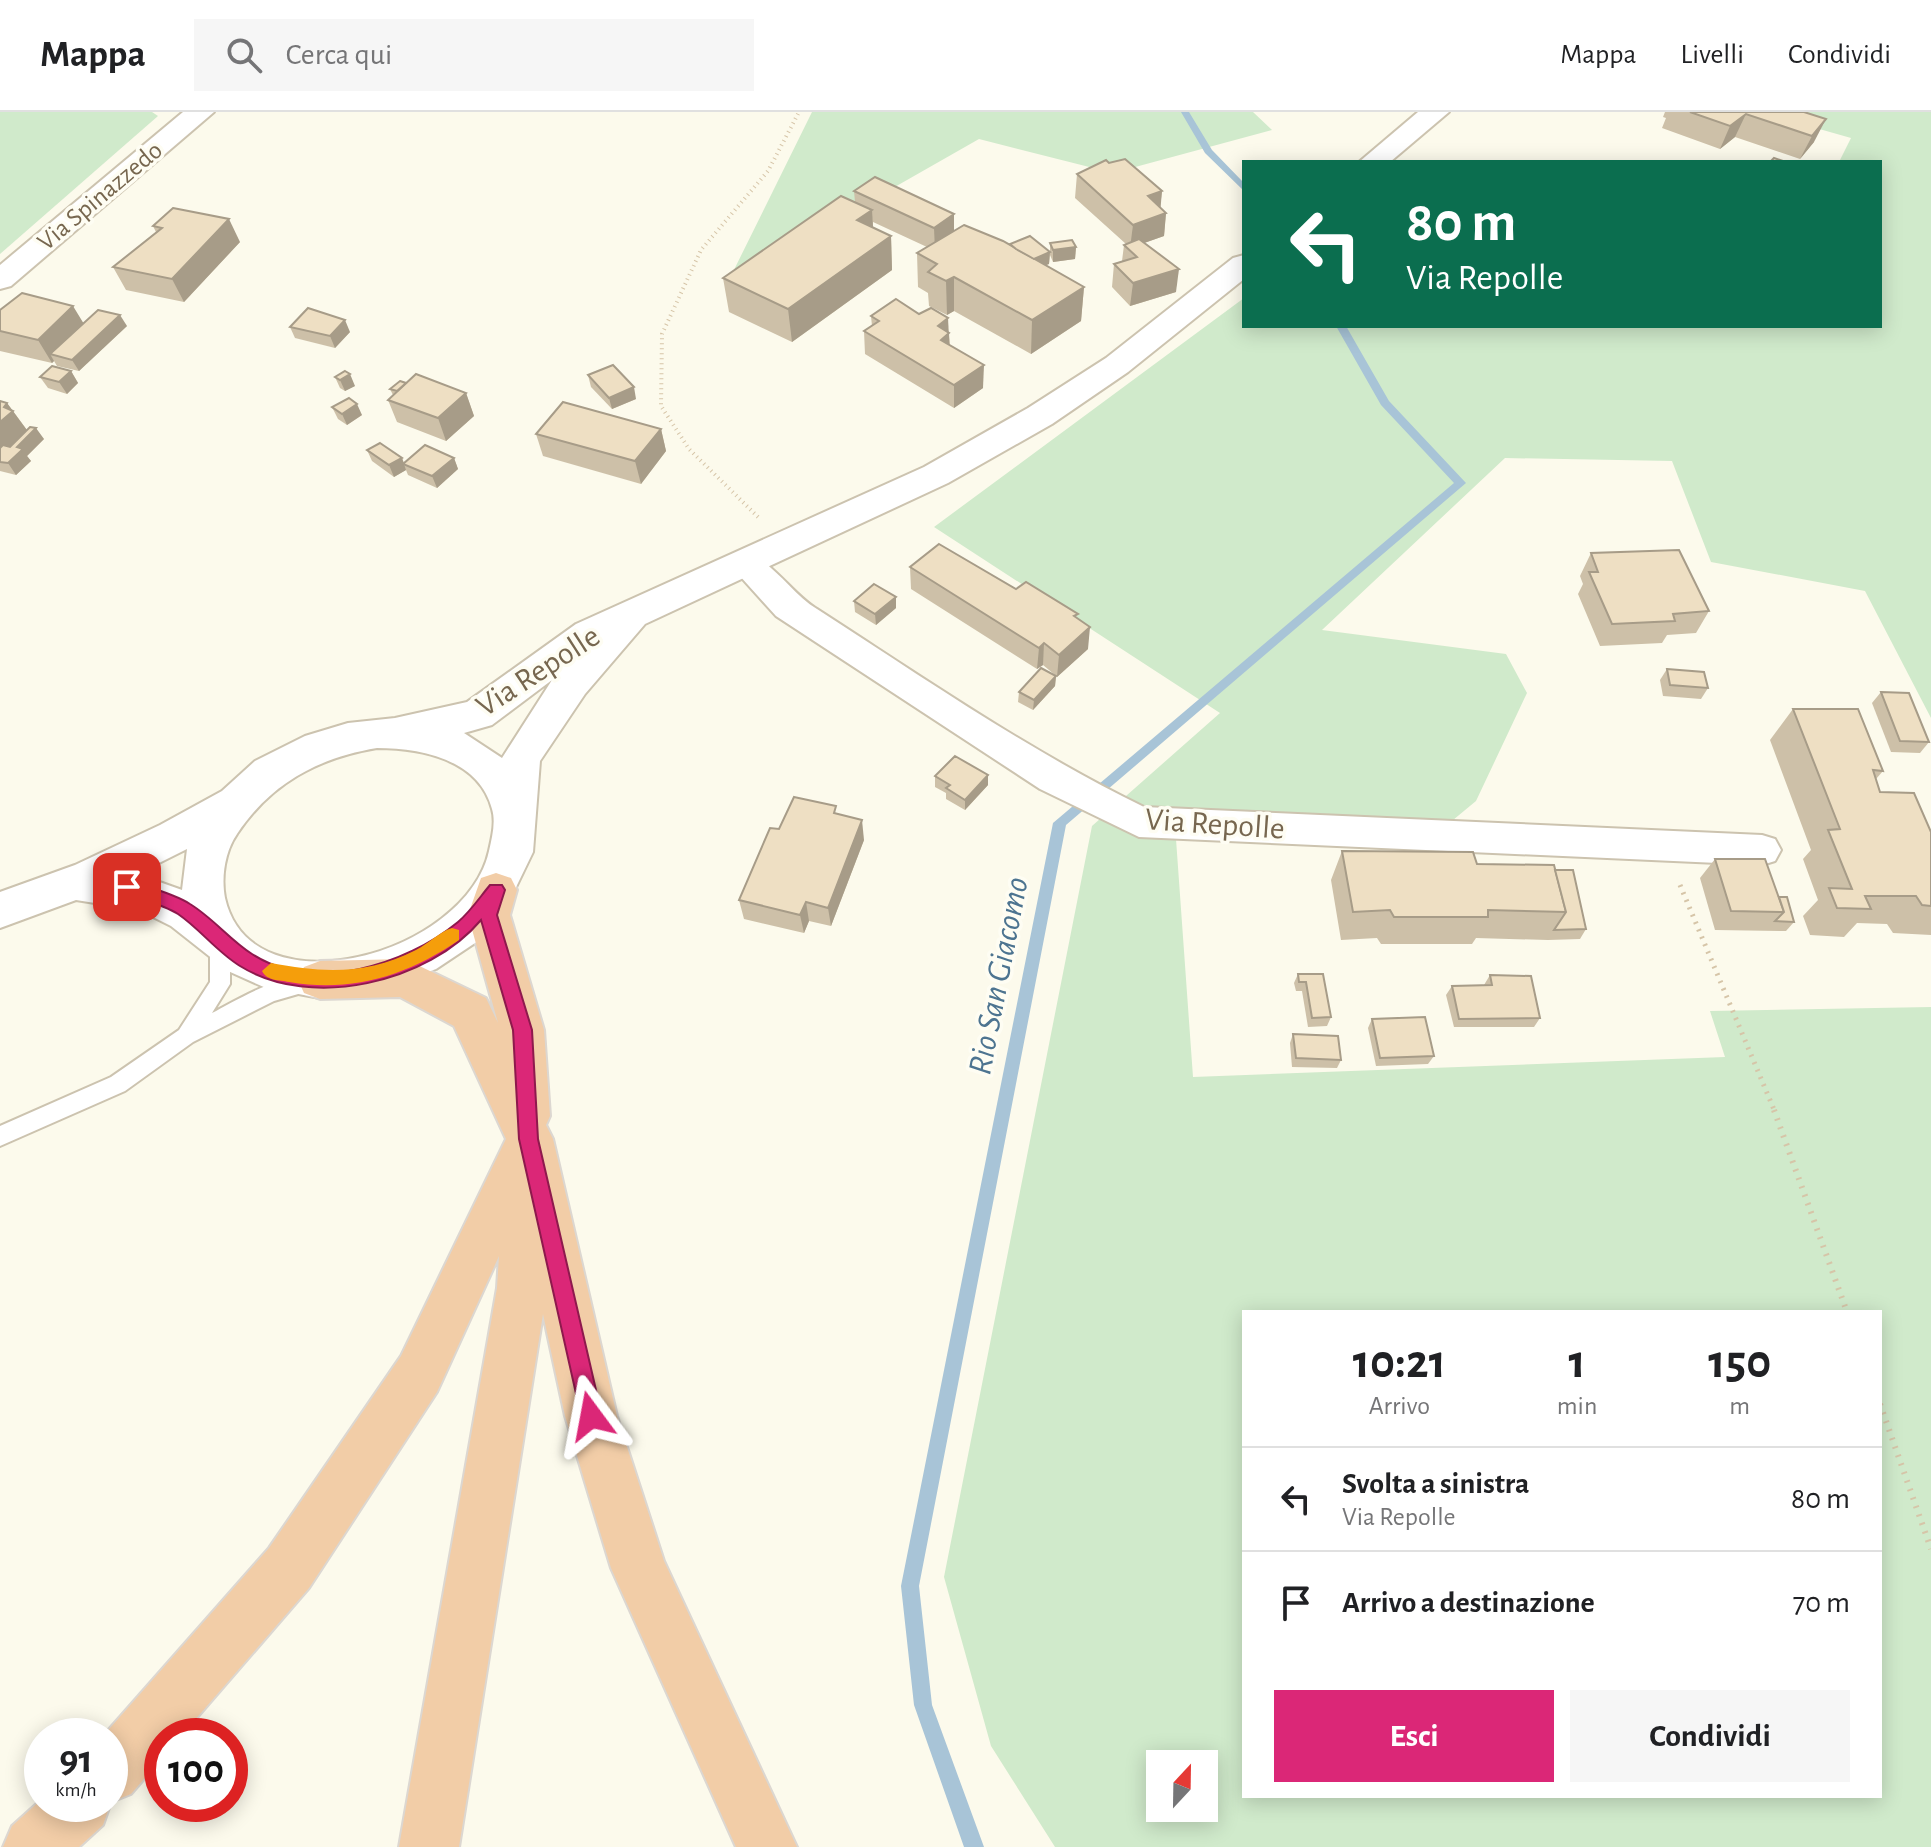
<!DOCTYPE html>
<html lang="it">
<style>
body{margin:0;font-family:"Alegreya Sans",sans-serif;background:#f6f6f6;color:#202124;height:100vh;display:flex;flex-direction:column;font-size:30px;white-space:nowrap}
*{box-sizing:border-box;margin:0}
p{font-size:26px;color:#757577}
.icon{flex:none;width:44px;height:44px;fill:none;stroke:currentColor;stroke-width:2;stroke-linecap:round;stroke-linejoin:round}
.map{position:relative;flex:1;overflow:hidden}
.sheet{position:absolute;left:1242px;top:1198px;width:640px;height:488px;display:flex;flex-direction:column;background:#fff;border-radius:0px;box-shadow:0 4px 20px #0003}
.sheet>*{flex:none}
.banner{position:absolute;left:1242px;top:48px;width:640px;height:168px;border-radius:0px;box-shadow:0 4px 20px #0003;background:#0b6e4f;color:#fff;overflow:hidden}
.needle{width:52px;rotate:22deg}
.buttons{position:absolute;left:1146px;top:1638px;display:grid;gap:16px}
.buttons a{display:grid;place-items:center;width:72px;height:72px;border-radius:0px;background:#fff;box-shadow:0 4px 20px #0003;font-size:40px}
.speed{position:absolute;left:24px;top:1606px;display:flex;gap:16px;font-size:40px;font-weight:700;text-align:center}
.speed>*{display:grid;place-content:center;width:104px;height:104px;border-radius:50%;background:#fff;box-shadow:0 4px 20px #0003;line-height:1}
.speed small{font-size:20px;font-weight:400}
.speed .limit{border:12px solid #d22;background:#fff;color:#111}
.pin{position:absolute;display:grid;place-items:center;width:68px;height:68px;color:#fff;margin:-34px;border-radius:16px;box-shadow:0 4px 12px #0006}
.me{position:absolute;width:88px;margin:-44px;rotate:347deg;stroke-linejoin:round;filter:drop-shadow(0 0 6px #0008)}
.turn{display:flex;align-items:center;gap:28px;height:168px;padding:0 32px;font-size:36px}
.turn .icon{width:104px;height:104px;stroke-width:2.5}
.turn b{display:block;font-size:56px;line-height:68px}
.eta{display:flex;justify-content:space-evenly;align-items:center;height:136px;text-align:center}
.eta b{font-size:48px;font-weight:700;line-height:56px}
.button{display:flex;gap:16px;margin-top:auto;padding:16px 32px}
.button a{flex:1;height:92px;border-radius:0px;background:#db2777;color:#fff;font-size:32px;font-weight:700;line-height:92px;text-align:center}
.button a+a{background:#f6f6f6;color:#202124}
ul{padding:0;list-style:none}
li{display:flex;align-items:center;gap:24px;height:104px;padding:0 32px;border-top:2px solid #e0e0e0}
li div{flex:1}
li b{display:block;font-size:30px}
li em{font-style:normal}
header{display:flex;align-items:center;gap:48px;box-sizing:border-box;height:112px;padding:0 40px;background:#fff;border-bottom:2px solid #e0e0e0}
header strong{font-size:38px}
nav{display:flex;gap:44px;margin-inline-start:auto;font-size:28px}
.search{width:560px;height:72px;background:#f6f6f6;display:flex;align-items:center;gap:20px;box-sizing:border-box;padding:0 28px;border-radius:0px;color:#757577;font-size:30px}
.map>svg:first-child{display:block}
.green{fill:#d0eacb;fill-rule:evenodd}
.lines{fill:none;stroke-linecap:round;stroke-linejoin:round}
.stream{fill:#a8c4d7;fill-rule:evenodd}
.service-casing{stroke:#ccc3af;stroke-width:4}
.minor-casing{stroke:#ccc3af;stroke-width:4}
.tertiary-casing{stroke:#ccc3af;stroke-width:4}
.motorway-casing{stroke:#dcd7d1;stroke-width:4}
.path-far2{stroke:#d6c5a8;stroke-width:4;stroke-dasharray:1 4;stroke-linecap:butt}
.path-far1{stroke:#d6c5a8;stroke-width:5;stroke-dasharray:2 6;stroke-linecap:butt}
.path{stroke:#d6c5a8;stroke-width:6;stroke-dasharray:2 7;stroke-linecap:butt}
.service{fill:#fff;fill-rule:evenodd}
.minor{fill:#fff;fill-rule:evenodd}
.tertiary{fill:#fff;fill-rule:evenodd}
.motorway{fill:#f2cda7;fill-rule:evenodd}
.wall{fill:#cdc0a8}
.shaded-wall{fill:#a79c88}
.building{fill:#eedfc3;stroke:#a79c88;stroke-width:2}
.route{fill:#db2777;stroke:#8e194d;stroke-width:2}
.slow{fill:#f59e0b}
.labels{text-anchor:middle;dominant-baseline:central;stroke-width:7;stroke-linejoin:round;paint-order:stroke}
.far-street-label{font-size:26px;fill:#77674f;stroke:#fefdf3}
.street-label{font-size:32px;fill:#77674f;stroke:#fefdf3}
.water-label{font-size:34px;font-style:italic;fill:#4d7490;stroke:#fefdf3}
</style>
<header>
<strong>Mappa</strong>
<div class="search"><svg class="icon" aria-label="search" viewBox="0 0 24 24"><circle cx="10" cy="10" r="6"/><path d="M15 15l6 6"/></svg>Cerca qui</div>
<nav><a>Mappa</a><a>Livelli</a><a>Condividi</a></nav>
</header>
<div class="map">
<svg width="1931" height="1735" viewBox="0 0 1931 1735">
<rect width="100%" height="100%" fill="#fcfaec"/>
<!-- green -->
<g class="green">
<polygon points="0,0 152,0 158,4 0,142"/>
<polygon points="812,0 1253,0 1272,18 1113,61 979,27 728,170"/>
<path d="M1760 0H1931V606L1865 479 1711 450 1672 349 1505 346 1322 518 1506 542 1527 581 1476 689 1447 713 1174 699 1193 965 1725 945 1710 899 1931 895V1735H1055L991 1634 944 1465 1092 714 1220 601 934 415 1244 186V214H1880V50H1839L1851 26ZM1244 1200H1880V1684H1244ZM1160 1652H1204V1696H1160Z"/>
</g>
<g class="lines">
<!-- stream -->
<g class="stream">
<polygon points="1181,0 1189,0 1212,38 1244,71 1244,79 1205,41"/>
<polygon points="1336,214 1346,214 1389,289 1466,371 1066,713 919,1474 932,1593 984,1735 964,1735 914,1593 901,1474 1053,711 1454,371 1381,293"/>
</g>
<defs>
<path id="service" d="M220 818 227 820 230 826V872L212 901C235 889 288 857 312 866L315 872 312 878 274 889 193 930 125 979 0 1034V1014L111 965 179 918 210 870V826L213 820Z"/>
<path id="minor" d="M746 441C773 449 792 482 817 497 924 566 1029 639 1144 695L1762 723 1775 727 1781 738 1775 749 1762 753 1139 725 1040 677 776 504 730 453 734 445Z"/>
<g id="tertiary">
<polygon points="183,0 214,0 11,174 0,177 0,153"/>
<polygon points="1418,0 1449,0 1390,50 1359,50"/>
<path d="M1244 143V167L1128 260 1052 312 948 371 645 512 585 582 540 649 533 740 503 802 478 829 436 857 372 881 320 886 266 876 228 859 171 814 139 798 76 788 0 816V780L75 753 160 713 222 679 255 649 305 624 348 611 395 606 467 590 576 512 924 355 1028 296 1106 246 1233 146ZM552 568 502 646 464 621 492 613ZM377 636C420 636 479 647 492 697 496 710 492 725 489 739 466 843 251 902 225 786 221 765 225 739 237 722 271 671 318 646 377 636ZM187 737 182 778 137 762Z"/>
</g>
<polygon id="motorway" points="496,761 511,766 517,778 510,803 544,918 550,1004 546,1013 553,1027 617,1304 664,1449 797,1735 736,1735 611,1456 565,1304 543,1202 459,1735 399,1735 497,1176 499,1144 437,1280 309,1476 181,1624 162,1624 162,1646 131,1682 111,1690 103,1713 79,1735 3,1735 12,1714 42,1687 42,1692 110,1692 110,1624 103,1624 269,1436 401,1244 506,1027 454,914 400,885 320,887 304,881 298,868 304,855 320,849 405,847 486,886 498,911 468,803 481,766"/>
</defs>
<!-- service casing -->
<use href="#service" class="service-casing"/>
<!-- minor casing -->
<use href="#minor" class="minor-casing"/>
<!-- tertiary casing -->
<use href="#tertiary" class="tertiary-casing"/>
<!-- motorway casing -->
<use href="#motorway" class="motorway-casing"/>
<!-- path-far2 -->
<polyline class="path-far2" points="758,405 689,337 661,294 662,222 701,138 768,59 799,0"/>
<!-- path-far1 -->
<polyline class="path-far1" points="1680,773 1775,1000"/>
<!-- path -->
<g class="path">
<polyline points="1774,998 1847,1200"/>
<polyline points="1880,1292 1931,1437"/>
</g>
<!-- service -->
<use href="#service" class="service"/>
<!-- minor -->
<use href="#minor" class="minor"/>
<!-- tertiary -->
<use href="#tertiary" class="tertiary"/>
<!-- motorway -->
<use href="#motorway" class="motorway"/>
</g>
<!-- wall -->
<g class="wall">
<polygon points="1665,0 1804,0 1814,30 1800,47 1735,25 1720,37 1662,16 1666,6 1663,5"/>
<polygon points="1109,51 1162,79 1160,95 1166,101 1164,124 1144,131 1176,180 1130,194 1112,175 1114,152 1122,149 1124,133 1126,132 1075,86 1077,62"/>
<polygon points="854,79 954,102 954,119 1010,134 1010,132 1050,140 1049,152 1046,153 1084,175 1081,209 1031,242 954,199 947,203 929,194 928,181 918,175 917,141 927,135 873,110 873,116 891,124 892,158 792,230 729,200 723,166 855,90"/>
<polygon points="153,114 240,130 184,190 126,178 113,155 156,120"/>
<polygon points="1050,131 1076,135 1075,147 1053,150 1050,143"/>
<polygon points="0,198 83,211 127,214 79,259 57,254 54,249 52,251 0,239"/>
<polygon points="871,204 949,221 950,233 983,276 954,296 865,242 864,219 872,214"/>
<polygon points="290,215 350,220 335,236 295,226"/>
<polygon points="71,259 78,271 67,282 48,276 40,265"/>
<polygon points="588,263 636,287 612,297 591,275"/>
<polygon points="335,265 355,274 345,279 340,276"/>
<polygon points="406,271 466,281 474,304 446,329 397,310 388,288 393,283 390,277"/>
<polygon points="0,289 7,291 27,318 44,327 27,344 31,349 16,363 0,359"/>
<polygon points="332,295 362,303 347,313 338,307"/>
<polygon points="661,317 666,339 641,372 543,344 536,322"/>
<polygon points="367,338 402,346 404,351 454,346 458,357 437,376 408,363 406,358 394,365 372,349"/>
<polygon points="1591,441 1709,499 1696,521 1667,523 1662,531 1600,534 1578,482 1583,472 1580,464"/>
<polygon points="910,455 1016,477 1077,507 1088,537 1057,565 1056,564 1055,574 1033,598 1018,590 1019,580 1055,563 1043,553 1037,557 911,477"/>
<polygon points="854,489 896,496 876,513 855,500"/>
<polygon points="1667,557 1708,576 1701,587 1663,584 1660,568"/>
<polygon points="1881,580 1929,630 1920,641 1891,640 1872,591"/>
<polygon points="1793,597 1883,659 1876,667 1880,680 1931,720 1931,823 1893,821 1887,812 1857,811 1844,825 1810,823 1803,804 1818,788 1803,747 1811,738 1770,628"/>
<polygon points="935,664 988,673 965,698 946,687 946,681 935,675"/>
<polygon points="837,702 864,728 831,814 809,809 804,821 744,807 739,788 779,717"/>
<polygon points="1342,739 1555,758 1586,817 1580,827 1548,828 1476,826 1472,832 1381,832 1377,826 1341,828 1331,768"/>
<polygon points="1715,747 1779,785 1794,810 1786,819 1715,818 1700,766"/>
<polygon points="1298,862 1323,862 1331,905 1327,914 1308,915 1302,879 1296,879 1294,871"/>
<polygon points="1490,863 1540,906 1534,915 1454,915 1446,883 1452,874 1484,873"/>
<polygon points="1372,907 1434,944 1428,952 1376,954 1368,916"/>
<polygon points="1293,922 1341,948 1337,956 1292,955 1290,931"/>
</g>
<!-- shaded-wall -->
<g class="shaded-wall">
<polygon points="1746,2 1735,25 1720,37 1730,14"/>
<polygon points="1826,7 1814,30 1800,47 1812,24"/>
<polygon points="1162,79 1160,102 1148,84"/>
<polygon points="872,98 874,132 857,108"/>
<polygon points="1166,101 1164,124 1130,136 1133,113"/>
<polygon points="954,102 954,125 935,139 934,116"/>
<polygon points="229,107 240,130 184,190 172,167"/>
<polygon points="891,124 892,158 792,230 788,197"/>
<polygon points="1076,135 1075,147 1053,150 1053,138"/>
<polygon points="1050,140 1049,152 1029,160 1030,149"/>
<polygon points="1179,157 1176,180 1130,194 1133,171"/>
<polygon points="954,165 954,199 947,203 946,169"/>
<polygon points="1084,175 1081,209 1031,242 1032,208"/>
<polygon points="73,194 87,217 50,242 54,249 52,251 38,228"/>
<polygon points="120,203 127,214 79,259 72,248"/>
<polygon points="948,206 950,244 941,251 938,214"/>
<polygon points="345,208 350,220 335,236 330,224"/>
<polygon points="984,253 983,276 954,296 954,273"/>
<polygon points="71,259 78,271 67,282 59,270"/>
<polygon points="350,262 355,274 345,279 340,268"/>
<polygon points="634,275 636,287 612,297 609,286"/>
<polygon points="466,281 474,304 446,329 438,306"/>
<polygon points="7,291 29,321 0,345 0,310 4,295"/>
<polygon points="357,292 362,303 347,313 342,302"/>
<polygon points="36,316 44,327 27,344 31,349 16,363 8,351 17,335"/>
<polygon points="661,317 666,339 641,372 635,349"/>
<polygon points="402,346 406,358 394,365 389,353"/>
<polygon points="454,346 458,357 437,376 432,364"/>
<polygon points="896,485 896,496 876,513 875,502"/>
<polygon points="1090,515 1088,537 1057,565 1059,543"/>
<polygon points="1044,531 1043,553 1037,557 1039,536"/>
<polygon points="1056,564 1055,574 1033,598 1034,588"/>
<polygon points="988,663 988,673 965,698 965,688"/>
<polygon points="862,708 864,728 831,814 828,796"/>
<polygon points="806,790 809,809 804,821 800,803"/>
</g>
<!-- building -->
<g class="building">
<polygon points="1690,0 1804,0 1826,7 1812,24 1746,2 1730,14"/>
<polygon points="1774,46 1786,50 1770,50"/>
<polygon points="1125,47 1162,79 1148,84 1166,101 1133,113 1077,62 1106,48 1109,51"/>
<polygon points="875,65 954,102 934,116 854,79"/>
<polygon points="841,84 872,98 857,108 891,124 788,197 723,166"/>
<polygon points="173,96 229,107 172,167 113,155 162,116 153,114"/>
<polygon points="964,113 1003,129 1084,175 1032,208 954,165 946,169 928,160 937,152 917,141"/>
<polygon points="1030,124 1050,140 1034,147 1016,137 1010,132"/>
<polygon points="1139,127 1179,157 1133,171 1114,152 1137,145 1124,133"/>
<polygon points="1072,128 1076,135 1053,138 1050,131"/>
<polygon points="22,181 73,194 38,228 0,219 0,198"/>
<polygon points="896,187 919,202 931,196 948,206 938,214 949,221 941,228 984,253 954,273 864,219 879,209 871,204"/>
<polygon points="308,196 345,208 330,224 290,215"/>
<polygon points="98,198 120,203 72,248 50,242"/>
<polygon points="613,253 634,275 609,286 588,263"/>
<polygon points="52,254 71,259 59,270 40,265"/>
<polygon points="345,259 350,262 340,268 335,265"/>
<polygon points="416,262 466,281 438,306 388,288"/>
<polygon points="400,269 406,271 397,279 390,277"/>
<polygon points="349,286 357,292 342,302 332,295"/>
<polygon points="0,289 7,291 4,295 13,299 0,310"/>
<polygon points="563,290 661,317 635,349 536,322"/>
<polygon points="30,315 36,316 17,335 23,337 8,351 0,350 0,336 3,333 10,335"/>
<polygon points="380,331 402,346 389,353 367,338"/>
<polygon points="425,333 454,346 432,364 403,352"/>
<polygon points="939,432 1016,477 1026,470 1078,502 1074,504 1090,515 1059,543 1044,531 1039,536 910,455"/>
<polygon points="1679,438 1709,499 1673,502 1675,509 1612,512 1589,460 1598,460 1591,441"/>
<polygon points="874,472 896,485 875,502 854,489"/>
<polygon points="1041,556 1056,564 1034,588 1019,580"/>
<polygon points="1667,557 1704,560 1708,576 1670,573"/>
<polygon points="1881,580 1909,581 1929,630 1900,629"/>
<polygon points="1793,597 1858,597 1883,659 1873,658 1880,680 1914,681 1931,720 1931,794 1922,793 1916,784 1865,784 1871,797 1837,796 1829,776 1852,777 1828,718 1840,717"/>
<polygon points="955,644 988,663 965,688 946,676 950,673 935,664"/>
<polygon points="794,685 836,694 834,701 862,708 828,796 806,790 800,803 739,788 770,716 779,717"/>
<polygon points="1342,739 1473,740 1477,752 1554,753 1566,800 1488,798 1488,805 1394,805 1390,798 1353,800"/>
<polygon points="1715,747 1765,747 1784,800 1731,799"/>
<polygon points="1555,758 1573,758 1586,817 1554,818 1566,800"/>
<polygon points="1779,785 1787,785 1794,810 1775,809 1784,800"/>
<polygon points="1298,862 1323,862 1331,905 1312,906 1306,870 1299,870"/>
<polygon points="1490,863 1531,864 1540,906 1459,907 1452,874 1492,873"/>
<polygon points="1425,905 1434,944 1380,946 1372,907"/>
<polygon points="1293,922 1338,924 1341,948 1296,946"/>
</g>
<!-- route -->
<path class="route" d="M127 768C147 775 173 781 190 792 213 806 230 828 252 842 314 882 406 853 458 810 470 800 480 785 490 773H502L505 778 497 803 532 918 538 1027 602 1304 599 1311 591 1314 584 1311 581 1304 519 1027 513 918 481 808C428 871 311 898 240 854 217 840 200 817 178 802 162 792 139 787 121 780V770Z"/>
<!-- slow -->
<path class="slow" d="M452 816 459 818V828C407 864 351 881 289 870 279 868 267 869 262 859L271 851C323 861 367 863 416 838 428 832 439 820 452 816Z"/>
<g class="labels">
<!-- far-street labels -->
<g class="far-street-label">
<text transform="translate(100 84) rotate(-40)">Via Spinazzedo</text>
</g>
<!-- street labels -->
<g class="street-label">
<text transform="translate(538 559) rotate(-33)">Via Repolle</text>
<text transform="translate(1215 712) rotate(4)">Via Repolle</text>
</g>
<!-- water labels -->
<g class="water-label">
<text transform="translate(999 864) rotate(-79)">Rio San Giacomo</text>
</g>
</g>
</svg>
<div class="buttons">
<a><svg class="needle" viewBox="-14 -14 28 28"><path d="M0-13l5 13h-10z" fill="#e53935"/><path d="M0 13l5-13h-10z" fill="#757577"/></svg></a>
</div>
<div class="speed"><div>91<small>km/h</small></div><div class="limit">100</div></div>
<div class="pin" style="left:127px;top:775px;background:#d93025"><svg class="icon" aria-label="arrive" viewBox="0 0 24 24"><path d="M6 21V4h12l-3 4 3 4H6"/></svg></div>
<svg class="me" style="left:591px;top:1304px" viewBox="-20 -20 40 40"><path d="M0-17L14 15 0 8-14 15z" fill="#db2777" stroke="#fff" stroke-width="4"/></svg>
<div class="banner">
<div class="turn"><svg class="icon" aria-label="left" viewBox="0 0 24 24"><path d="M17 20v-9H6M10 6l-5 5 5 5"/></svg><div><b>80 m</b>Via Repolle</div></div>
</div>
<section class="sheet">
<div class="eta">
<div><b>10:21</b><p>Arrivo</p></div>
<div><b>1</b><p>min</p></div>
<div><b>150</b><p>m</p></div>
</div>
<ul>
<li><svg class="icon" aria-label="left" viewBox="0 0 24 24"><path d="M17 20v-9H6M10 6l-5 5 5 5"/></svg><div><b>Svolta a sinistra</b><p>Via Repolle</p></div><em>80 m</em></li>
<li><svg class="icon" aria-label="arrive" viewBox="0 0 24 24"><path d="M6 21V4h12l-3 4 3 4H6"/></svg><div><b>Arrivo a destinazione</b></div><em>70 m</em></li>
</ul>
<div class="button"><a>Esci</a><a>Condividi</a></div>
</section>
</div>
